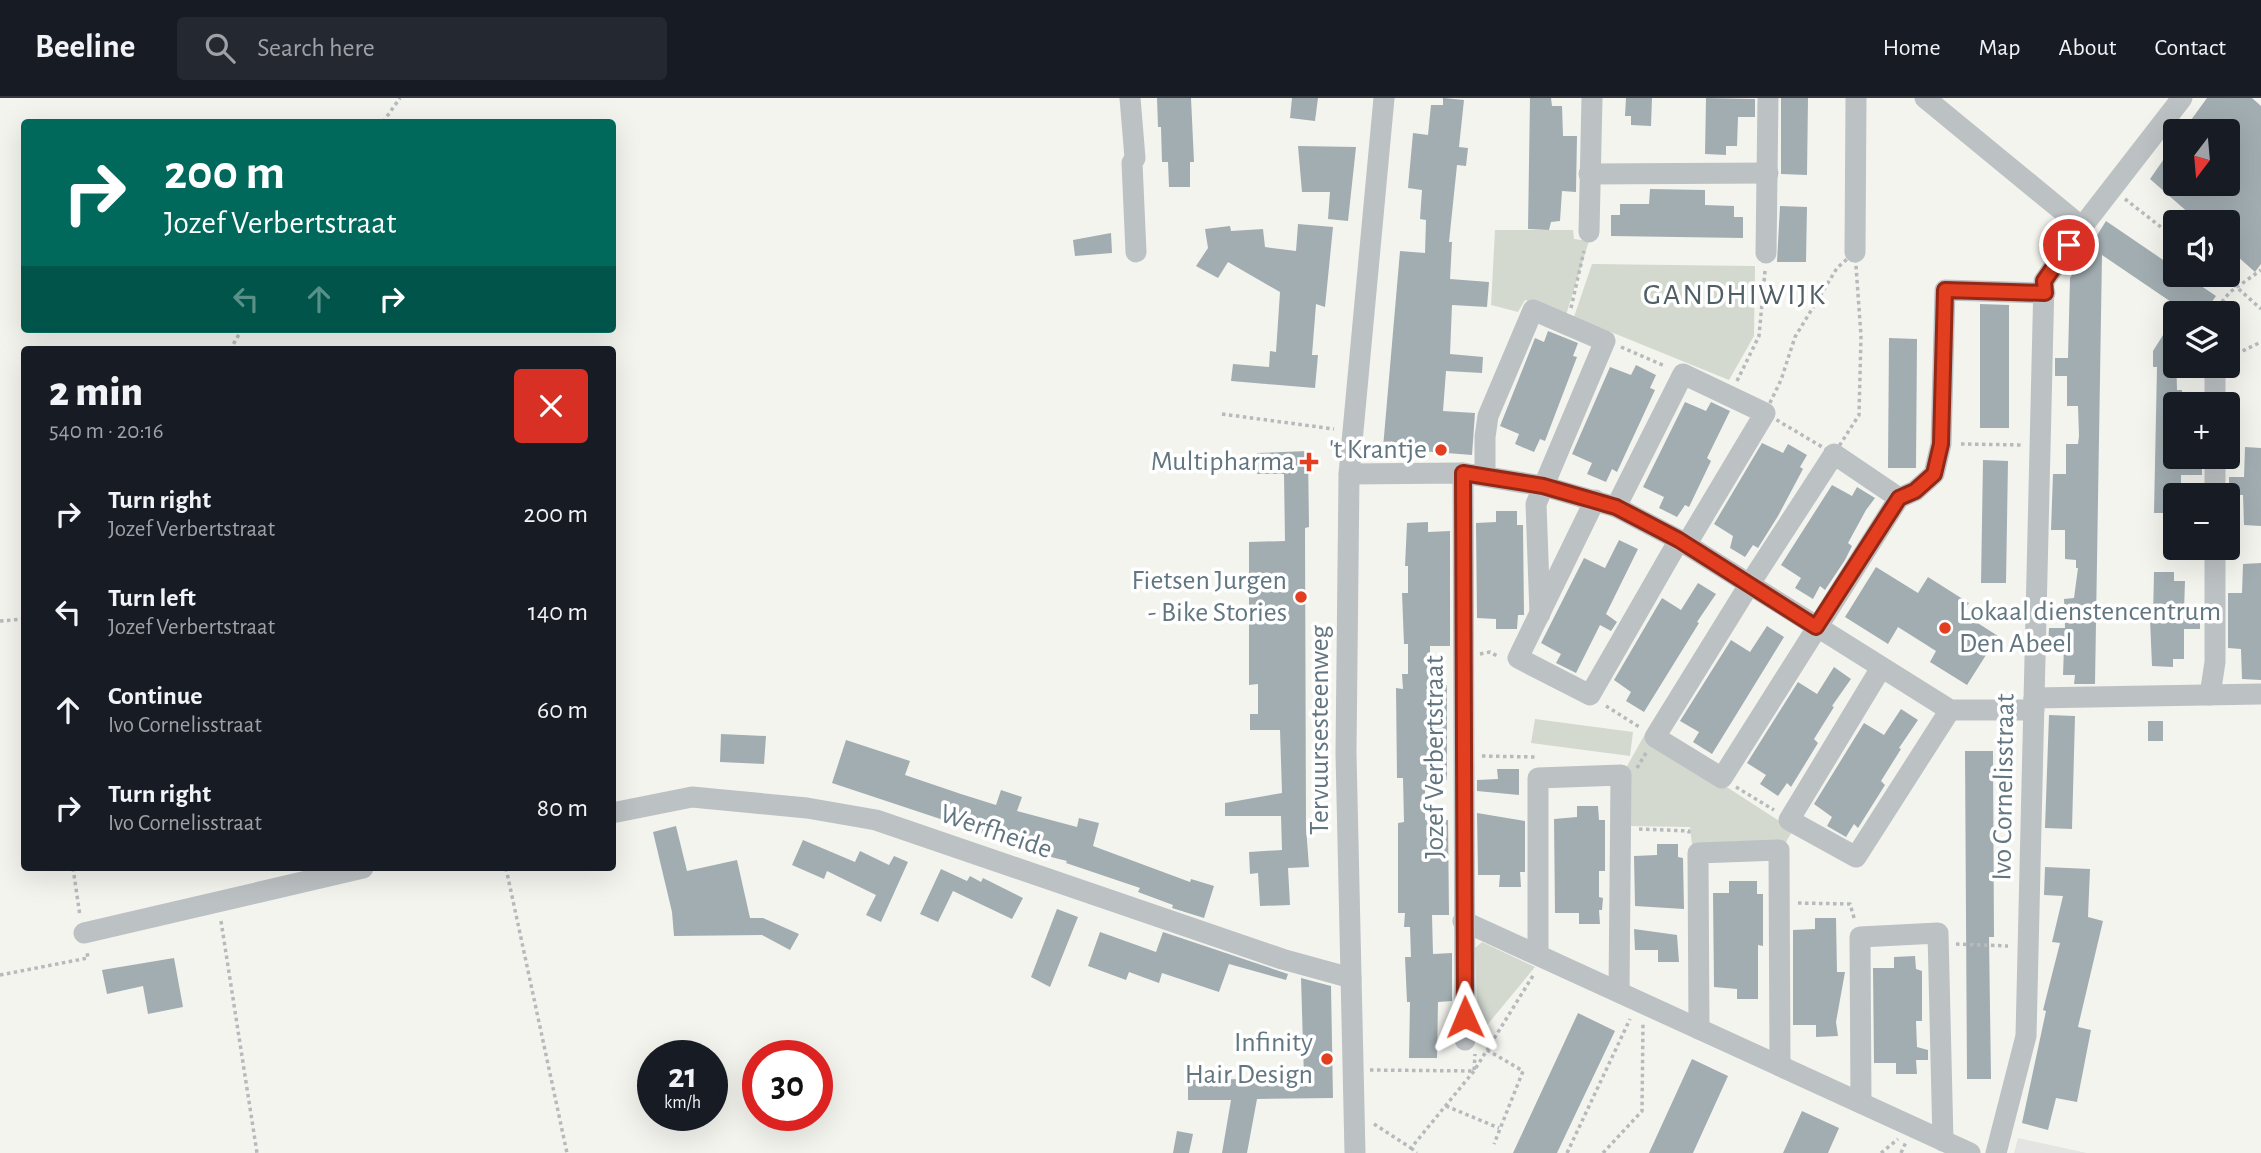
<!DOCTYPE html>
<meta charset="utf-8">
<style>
body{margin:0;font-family:"Alegreya Sans",sans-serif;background:#242831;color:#f1f3f6;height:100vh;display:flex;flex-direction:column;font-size:26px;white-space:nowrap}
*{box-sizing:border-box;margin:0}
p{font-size:23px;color:#9ea1a6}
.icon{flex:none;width:38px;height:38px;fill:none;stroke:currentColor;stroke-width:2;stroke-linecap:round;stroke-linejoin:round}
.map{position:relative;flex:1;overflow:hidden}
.drawer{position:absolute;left:21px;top:248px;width:595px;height:525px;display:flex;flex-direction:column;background:#171b24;border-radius:7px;box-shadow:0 7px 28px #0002}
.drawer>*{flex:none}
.guide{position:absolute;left:21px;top:21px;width:595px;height:214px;border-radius:7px;box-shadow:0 7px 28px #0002;background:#00695c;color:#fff;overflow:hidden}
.needle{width:46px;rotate:196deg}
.buttons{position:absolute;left:2163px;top:21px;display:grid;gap:14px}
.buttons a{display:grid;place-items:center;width:77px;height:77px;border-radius:7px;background:#171b24;box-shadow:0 7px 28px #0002;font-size:35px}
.speed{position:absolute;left:637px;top:942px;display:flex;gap:14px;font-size:35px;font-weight:700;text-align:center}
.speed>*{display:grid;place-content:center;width:91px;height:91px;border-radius:50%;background:#171b24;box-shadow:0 7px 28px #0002;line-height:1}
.speed small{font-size:18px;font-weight:400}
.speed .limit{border:10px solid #d22;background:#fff;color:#111}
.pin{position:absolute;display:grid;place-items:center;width:60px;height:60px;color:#fff;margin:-30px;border:4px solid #fff;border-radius:50%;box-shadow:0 2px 7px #0007}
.me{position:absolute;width:77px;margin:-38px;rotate:359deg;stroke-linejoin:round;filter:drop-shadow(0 0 5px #0008)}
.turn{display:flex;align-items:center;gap:24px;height:147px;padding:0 28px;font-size:32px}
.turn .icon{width:91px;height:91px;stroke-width:2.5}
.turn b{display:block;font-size:49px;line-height:60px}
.lanes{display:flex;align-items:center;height:66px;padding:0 28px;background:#0003;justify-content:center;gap:35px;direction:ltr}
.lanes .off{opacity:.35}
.round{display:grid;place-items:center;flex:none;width:74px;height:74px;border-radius:7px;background:#242831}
.overview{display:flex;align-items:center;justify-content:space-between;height:119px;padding:0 28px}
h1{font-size:42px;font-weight:800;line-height:52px}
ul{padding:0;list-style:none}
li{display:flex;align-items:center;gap:21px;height:98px;padding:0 28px}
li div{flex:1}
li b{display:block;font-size:26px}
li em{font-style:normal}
header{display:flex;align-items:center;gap:42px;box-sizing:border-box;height:98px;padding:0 35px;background:#171b24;border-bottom:2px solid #363941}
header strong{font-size:33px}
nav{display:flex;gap:38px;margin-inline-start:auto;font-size:24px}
.search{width:490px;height:63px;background:#242831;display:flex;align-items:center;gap:18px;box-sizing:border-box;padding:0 24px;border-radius:7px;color:#9ea1a6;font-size:26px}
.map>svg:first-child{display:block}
.built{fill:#e4e5e3}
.green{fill:#d3d9cf}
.building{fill:#a2adb1}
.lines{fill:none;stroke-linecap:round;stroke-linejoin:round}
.path{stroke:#b6babc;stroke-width:3.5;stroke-dasharray:3.5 3.5;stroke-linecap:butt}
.minor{stroke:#bcc1c4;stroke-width:21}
.route-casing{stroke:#942815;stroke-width:18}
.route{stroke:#e33e20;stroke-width:12}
.poi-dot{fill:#e33e20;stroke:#fff;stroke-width:2.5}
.labels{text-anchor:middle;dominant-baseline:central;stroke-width:7;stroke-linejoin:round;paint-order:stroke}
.poi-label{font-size:28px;fill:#627681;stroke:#fff;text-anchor:end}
.street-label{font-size:28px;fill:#627681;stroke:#fff}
.neighbourhood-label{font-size:30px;letter-spacing:2px;fill:#505e66;stroke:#fff}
</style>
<header>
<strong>Beeline</strong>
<div class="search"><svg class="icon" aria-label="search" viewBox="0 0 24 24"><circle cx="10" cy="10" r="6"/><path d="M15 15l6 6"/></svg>Search here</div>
<nav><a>Home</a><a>Map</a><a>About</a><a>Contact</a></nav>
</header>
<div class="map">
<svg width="2261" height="1055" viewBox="0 0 2261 1055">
<rect width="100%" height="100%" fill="#f4f4ef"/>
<!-- built -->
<polygon class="built" points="2018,1040 2087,1055 2014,1055"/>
<!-- green -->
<g class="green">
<polygon points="1495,132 1573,132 1574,141 1589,143 1566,217 1525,202 1518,214 1491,207"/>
<polygon points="1592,166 1755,168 1754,238 1729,282 1574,219"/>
<polygon points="1535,621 1633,634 1630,658 1531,645"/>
<polygon points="1645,636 1793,732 1786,744 1692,747 1690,729 1628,728 1626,670"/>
<polygon points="1482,844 1535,869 1478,938 1475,850"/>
</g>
<!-- building -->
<g class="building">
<polygon points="1157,0 1191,0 1194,64 1190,64 1190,89 1169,89 1168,64 1162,64 1161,29 1158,29"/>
<polygon points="1292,0 1318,0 1315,23 1290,20"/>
<polygon points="1443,0 1464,2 1459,49 1468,50 1466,68 1457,67 1449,144 1452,144 1450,181 1489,184 1487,209 1452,207 1450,256 1483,259 1482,275 1446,273 1443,313 1475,315 1472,357 1383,350 1400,153 1425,155 1426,122 1420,121 1422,92 1408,90 1413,35 1428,37 1431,7 1443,7"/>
<polygon points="1530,0 1551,0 1552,8 1562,8 1563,38 1577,38 1576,94 1562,93 1560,123 1551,124 1549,132 1528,131"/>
<polygon points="1626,0 1652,0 1651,28 1631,27 1631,18 1625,18"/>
<polygon points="1706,0 1755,1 1755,19 1738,19 1737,48 1726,48 1726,57 1705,56"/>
<polygon points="1781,0 1808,0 1807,77 1781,76"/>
<polygon points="2207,0 2252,0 2261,8 2261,166 2255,174 2228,150 2228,124 2199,124 2150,81 2175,45 2175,86 2228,86 2228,33 2183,33"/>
<polygon points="1298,48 1356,49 1348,123 1328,121 1330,94 1302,94"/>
<polygon points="1650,91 1705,92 1705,107 1734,108 1734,119 1743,119 1743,140 1611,138 1611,117 1620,117 1620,106 1649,106"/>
<polygon points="1780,108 1807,109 1806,164 1777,164"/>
<polygon points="2106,123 2175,170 2175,177 2185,177 2216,198 2204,215 2177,215 2180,210 2102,157 2095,586 2074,586 2075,577 2063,577 2064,548 2048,548 2049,530 2065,530 2064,501 2074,500 2078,470 2076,470 2076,462 2065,461 2065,432 2051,432 2053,376 2066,376 2066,346 2078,346 2079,338 2078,308 2067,308 2067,278 2055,278 2055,260 2068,260 2070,180"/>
<polygon points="1298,126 1333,129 1325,209 1316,206 1312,257 1318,257 1315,290 1231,283 1233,266 1269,269 1270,253 1276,254 1280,194 1228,164 1218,180 1196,168 1208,150 1205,131 1230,128 1231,133 1263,131 1265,149 1296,153"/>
<polygon points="1111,135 1112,155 1075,158 1073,142"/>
<polygon points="1980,206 2009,207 2009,330 1980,330"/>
<polygon points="2175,218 2177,292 2182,292 2182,306 2175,306 2175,359 2202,359 2202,377 2181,377 2181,397 2175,397 2175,415 2154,415 2157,269 2153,269 2153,253"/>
<polygon points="1548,233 1578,245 1573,258 1577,259 1545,343 1540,341 1534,354 1515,346 1519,336 1500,328 1535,240 1544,244"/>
<polygon points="1889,240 1917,241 1916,370 1888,370"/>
<polygon points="1636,267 1656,277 1650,290 1655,292 1617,374 1612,371 1606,384 1587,376 1592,365 1572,356 1610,269 1631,277"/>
<polygon points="1685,304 1706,313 1711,304 1730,313 1707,360 1711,363 1689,409 1685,407 1677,419 1659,410 1664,399 1643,389"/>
<polygon points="1762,345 1783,355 1788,346 1807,357 1800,369 1803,371 1778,418 1758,450 1753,447 1745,459 1730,450 1733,438 1714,426"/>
<polygon points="2245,349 2261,350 2261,428 2244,427 2243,397 2229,397 2229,379 2244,379"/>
<polygon points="1308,353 1309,429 1305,430 1306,729 1309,769 1288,770 1290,807 1260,808 1258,775 1250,776 1249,754 1282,752 1281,718 1225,718 1225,705 1282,695 1280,632 1250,632 1250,616 1258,616 1258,586 1249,587 1249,444 1285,443 1284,376 1257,376 1257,355"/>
<polygon points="1983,362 2008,363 2006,485 1981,485"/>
<polygon points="1832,387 1852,398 1857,389 1875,400 1866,412 1848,445 1852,448 1845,462 1825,492 1820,488 1813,501 1795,490 1801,480 1781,467"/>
<polygon points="1496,413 1517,413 1517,427 1523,427 1524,517 1518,517 1517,531 1496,531 1496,521 1477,520 1476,425 1496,424"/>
<polygon points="1428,424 1428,434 1450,433 1450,548 1430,548 1430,587 1447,587 1447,682 1425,683 1425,722 1448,722 1449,817 1432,817 1433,856 1452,855 1452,903 1438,904 1437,960 1409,960 1410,904 1407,904 1405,859 1411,859 1410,829 1404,829 1405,815 1398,815 1398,725 1404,724 1403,680 1397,680 1396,590 1403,591 1402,576 1408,576 1408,546 1404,546 1402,495 1408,495 1408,468 1405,468 1407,425"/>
<polygon points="1619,442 1638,451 1606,516 1617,524 1611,533 1600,527 1576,575 1556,565 1561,556 1541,545 1584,460 1605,470"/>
<polygon points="2261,465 2261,582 2242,581 2241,551 2228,550 2228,495 2242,495 2243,466"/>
<polygon points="1876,469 1918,495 1928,479 1969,505 1962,515 1998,538 1967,587 1930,564 1936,553 1898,529 1888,546 1845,519"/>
<polygon points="2154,474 2174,474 2174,483 2185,483 2184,513 2200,513 2200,531 2184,531 2184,561 2173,561 2173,569 2152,568 2150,521 2153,521"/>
<polygon points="1698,485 1716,496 1697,524 1699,525 1644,614 1626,603 1631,594 1614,582 1662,500 1681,512"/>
<polygon points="1767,528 1784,539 1712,656 1693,644 1699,634 1680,623 1731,542 1750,554"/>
<polygon points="1834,569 1851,581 1832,608 1834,609 1814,641 1818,645 1791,689 1787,685 1778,698 1760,686 1766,677 1747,665 1798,584 1817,596"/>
<polygon points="1901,611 1918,622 1899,650 1901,651 1881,683 1885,687 1858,730 1854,726 1846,739 1827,728 1832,719 1814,706 1864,625 1884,637"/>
<polygon points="2049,617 2075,618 2072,731 2045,730"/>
<rect x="2148" y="623" width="15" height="20"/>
<polygon points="721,636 766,638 764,666 720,664"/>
<polygon points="846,642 910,663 905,677 961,696 996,707 1001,692 1022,699 1017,713 1077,729 1079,720 1099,725 1093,748 1190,784 1191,781 1214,788 1204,820 1172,810 1173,807 1138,794 1140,790 1066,765 1067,763 1027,753 1028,750 832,685"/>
<polygon points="1965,653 1993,653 1994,839 1989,839 1991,981 1967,981"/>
<polygon points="1497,671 1519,671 1519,697 1477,693 1477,682 1498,681"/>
<polygon points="1577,708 1598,708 1599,722 1605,722 1605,773 1599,773 1599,799 1603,800 1602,812 1599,812 1600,826 1579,826 1579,815 1555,815 1554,721 1577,719"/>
<polygon points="1477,715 1525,723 1525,774 1520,774 1521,789 1499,789 1500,777 1478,777"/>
<polygon points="676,728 687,773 737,762 750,820 763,820 799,836 790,852 762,837 674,838 672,814 653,734"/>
<polygon points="803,742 855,764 860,753 889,767 894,758 908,764 881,824 866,817 876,797 827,773 824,781 792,767"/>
<polygon points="1657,746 1678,746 1678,759 1683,760 1684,811 1635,808 1634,758 1657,757"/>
<polygon points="2045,769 2090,771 2088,819 2103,823 2078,929 2091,932 2077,1004 2056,1000 2048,1032 2022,1025 2046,913 2043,912 2060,845 2052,844 2063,798 2044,797"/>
<polygon points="941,771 967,783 970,778 981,784 983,780 1023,800 1012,821 953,793 938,824 920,816"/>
<polygon points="1729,783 1757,783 1757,796 1763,796 1763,848 1758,847 1758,901 1737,901 1737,891 1714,889 1713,795 1729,795"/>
<polygon points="1057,811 1078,819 1050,889 1031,879"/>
<polygon points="1815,820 1836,820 1837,874 1845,874 1836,924 1838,938 1816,939 1816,927 1793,927 1793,832 1815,831"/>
<polygon points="1634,831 1677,837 1679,864 1658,864 1658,852 1635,852"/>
<polygon points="1100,834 1156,854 1163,834 1288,876 1286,882 1229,866 1219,894 1162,875 1159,885 1129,874 1126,882 1088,868"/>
<polygon points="1915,858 1916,871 1922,873 1922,923 1916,923 1917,949 1928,952 1928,962 1916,962 1917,976 1896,976 1896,965 1874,965 1873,870 1894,870 1894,859"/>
<polygon points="174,860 183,909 148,916 143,888 107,896 102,872"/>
<polygon points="1301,880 1331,888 1333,1000 1257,1001 1247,1055 1222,1055 1231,1002 1188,1002 1188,982 1304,980"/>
<polygon points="1578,915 1615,933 1557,1055 1513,1055"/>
<polygon points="1692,961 1728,978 1693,1055 1649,1055"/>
<polygon points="1802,1013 1839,1030 1828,1055 1783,1055"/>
<polygon points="1177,1033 1193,1036 1189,1055 1173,1055"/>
</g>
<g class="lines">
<!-- path -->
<g class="path">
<polyline points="383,24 400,0"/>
<polyline points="2125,101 2175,140"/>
<polygon points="1855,154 1861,238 1859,317 1834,356 1765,315 1781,282 1795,239 1837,170"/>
<polyline points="2223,177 2261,211"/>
<polyline points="1571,210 1584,153"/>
<polyline points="2213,215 2230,194 2261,172"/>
<polyline points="1621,249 1665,268"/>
<polyline points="230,252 242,231"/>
<polyline points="2230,259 2261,244"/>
<polyline points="1737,283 1759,238 1765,173"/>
<polyline points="1222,316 1334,331"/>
<polyline points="1961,346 2023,347"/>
<polyline points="0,523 24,521"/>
<polyline points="1480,556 1490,554 1499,559"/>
<polyline points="1606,608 1641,630"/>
<polyline points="1482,658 1537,659"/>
<polyline points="1637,670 1646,655"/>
<polyline points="1736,689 1774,712"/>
<polyline points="1639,731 1689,733 1689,739"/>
<polyline points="73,770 80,818"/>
<polyline points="506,770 567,1055"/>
<polyline points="1798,805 1850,806 1855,823"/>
<polyline points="221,823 257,1055"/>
<polyline points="1956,846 2008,848"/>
<polyline points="0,877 88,860 87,854"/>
<polyline points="1487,952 1523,973 1494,1046"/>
<polyline points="1370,972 1474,973 1475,956"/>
<polyline points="1446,1008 1499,1030"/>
<polyline points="1374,1026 1411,1050 1474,973 1534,876"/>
<polyline points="1411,1050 1417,1055"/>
<polyline points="1567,1055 1630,921"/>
<polyline points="1603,1055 1642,1013 1643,925"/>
<polyline points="1881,1055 1898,1041"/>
<polyline points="1901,1055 1906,1044"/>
</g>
<!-- minor -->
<g class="minor">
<polyline points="1130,0 1135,60 1132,65 1136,154"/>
<polyline points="1925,0 2082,129"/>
<polyline points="1589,76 1768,75"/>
<polyline points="1589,134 1592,0"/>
<polyline points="1855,154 1856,0"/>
<polyline points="1766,155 1768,0"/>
<polyline points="2215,306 2215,268"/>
<polygon points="1834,356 1899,400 1722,680 1655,639 1749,487"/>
<polyline points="1463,375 1465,942"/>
<polyline points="1349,376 1463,375 1543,388 1616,409 1679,442 1950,612 2034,612"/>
<polyline points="1485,378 1485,339 1488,318 1533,212 1605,243 1536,406 1540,516"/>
<polyline points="2215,397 2215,359"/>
<polyline points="1899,400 1915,393 1934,376 1941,346 1945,192 2045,195"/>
<polyline points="1595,402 1518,560 1590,597 1679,442"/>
<polyline points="1616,409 1683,276 1765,315 1686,447"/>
<polyline points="1881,570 1789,722 1856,759 1950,612"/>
<polyline points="2210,597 2215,564 2215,450"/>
<polyline points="2034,600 2261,596"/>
<polyline points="612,715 692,699 807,710 876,722 1282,861 1351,880"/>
<polyline points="1463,823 1970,1055"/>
<polyline points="84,835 363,770"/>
<polyline points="1538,856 1538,680 1621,677 1619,894"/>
<polyline points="1699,931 1698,755 1779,752 1780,968"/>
<polyline points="1861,1005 1860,839 1938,835 1943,1043"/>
<polyline points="1355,1055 1346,655 1349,376 1384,0"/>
<polyline points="1996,1055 2026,938 2044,183 2082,129 2182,0"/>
</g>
</g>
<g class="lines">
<defs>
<polyline id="route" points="1465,919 1463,375 1543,388 1616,409 1679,442 1816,529 1899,400 1915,393 1934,376 1941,346 1945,192 2045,195 2044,183 2069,147"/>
</defs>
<!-- route casing -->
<use href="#route" class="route-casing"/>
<!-- route -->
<use href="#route" class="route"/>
</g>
<!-- markers -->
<g class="poi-dot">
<circle cx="1441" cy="352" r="7"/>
<path d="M1305.5 353.5h7v7h7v7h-7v7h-7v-7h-7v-7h7z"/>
<circle cx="1301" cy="499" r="7"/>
<circle cx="1945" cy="530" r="7"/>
<circle cx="1327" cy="961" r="7"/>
</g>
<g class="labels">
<!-- poi labels -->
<g class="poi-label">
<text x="1427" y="352">'t Krantje</text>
<text x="1295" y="364">Multipharma</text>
<text x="1287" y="483">Fietsen Jurgen<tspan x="1287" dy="32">- Bike Stories</tspan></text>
<text x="1959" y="514" text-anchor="start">Lokaal dienstencentrum<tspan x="1959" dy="32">Den Abeel</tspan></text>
<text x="1313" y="945">Infinity<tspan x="1313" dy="32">Hair Design</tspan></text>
</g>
<!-- street labels -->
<g class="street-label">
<text transform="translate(1320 632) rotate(-90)">Tervuursesteenweg</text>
<text transform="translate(1435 659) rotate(-90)">Jozef Verbertstraat</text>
<text transform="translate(2004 689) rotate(-89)">Ivo Cornelisstraat</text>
<text transform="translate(996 734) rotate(19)">Werfheide</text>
</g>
<!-- neighbourhood labels -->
<g class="neighbourhood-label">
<text x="1735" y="197">GANDHIWIJK</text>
</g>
</g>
</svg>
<div class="buttons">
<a><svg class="needle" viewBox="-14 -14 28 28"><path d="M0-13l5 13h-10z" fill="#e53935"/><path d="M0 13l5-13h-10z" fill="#9ea1a6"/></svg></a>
<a><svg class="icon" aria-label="sound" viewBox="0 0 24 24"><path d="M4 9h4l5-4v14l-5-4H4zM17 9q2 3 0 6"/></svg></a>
<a><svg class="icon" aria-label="layers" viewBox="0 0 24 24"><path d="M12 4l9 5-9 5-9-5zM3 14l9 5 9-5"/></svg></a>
<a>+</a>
<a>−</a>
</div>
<div class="speed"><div>21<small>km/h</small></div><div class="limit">30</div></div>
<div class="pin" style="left:2069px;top:147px;background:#d93025"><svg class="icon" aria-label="arrive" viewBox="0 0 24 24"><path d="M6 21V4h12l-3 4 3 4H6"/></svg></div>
<svg class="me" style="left:1465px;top:919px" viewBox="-20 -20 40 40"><path d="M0-17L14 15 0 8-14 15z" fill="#e33e20" stroke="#fff" stroke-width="4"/></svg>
<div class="guide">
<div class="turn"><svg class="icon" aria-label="right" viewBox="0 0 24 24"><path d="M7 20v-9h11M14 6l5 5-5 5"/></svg><div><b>200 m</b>Jozef Verbertstraat</div></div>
<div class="lanes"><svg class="icon off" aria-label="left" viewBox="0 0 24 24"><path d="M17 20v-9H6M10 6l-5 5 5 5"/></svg><svg class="icon off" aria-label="ahead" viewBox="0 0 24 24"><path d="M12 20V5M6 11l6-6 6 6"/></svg><svg class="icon" aria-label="right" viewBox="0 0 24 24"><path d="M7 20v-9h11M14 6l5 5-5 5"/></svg></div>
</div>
<section class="drawer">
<div class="overview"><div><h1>2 min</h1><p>540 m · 20:16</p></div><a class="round" style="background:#d93025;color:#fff"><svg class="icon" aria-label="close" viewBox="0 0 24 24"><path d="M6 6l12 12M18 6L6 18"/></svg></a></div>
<ul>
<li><svg class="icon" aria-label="right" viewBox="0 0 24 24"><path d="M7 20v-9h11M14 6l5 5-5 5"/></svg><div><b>Turn right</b><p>Jozef Verbertstraat</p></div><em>200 m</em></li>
<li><svg class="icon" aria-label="left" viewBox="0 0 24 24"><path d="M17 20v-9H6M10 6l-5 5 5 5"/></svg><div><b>Turn left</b><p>Jozef Verbertstraat</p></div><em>140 m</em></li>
<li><svg class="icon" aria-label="ahead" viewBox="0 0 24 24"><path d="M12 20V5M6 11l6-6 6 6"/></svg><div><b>Continue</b><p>Ivo Cornelisstraat</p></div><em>60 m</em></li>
<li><svg class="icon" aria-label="right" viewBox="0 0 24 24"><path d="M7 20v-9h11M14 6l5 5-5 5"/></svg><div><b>Turn right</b><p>Ivo Cornelisstraat</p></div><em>80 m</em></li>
</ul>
</section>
</div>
